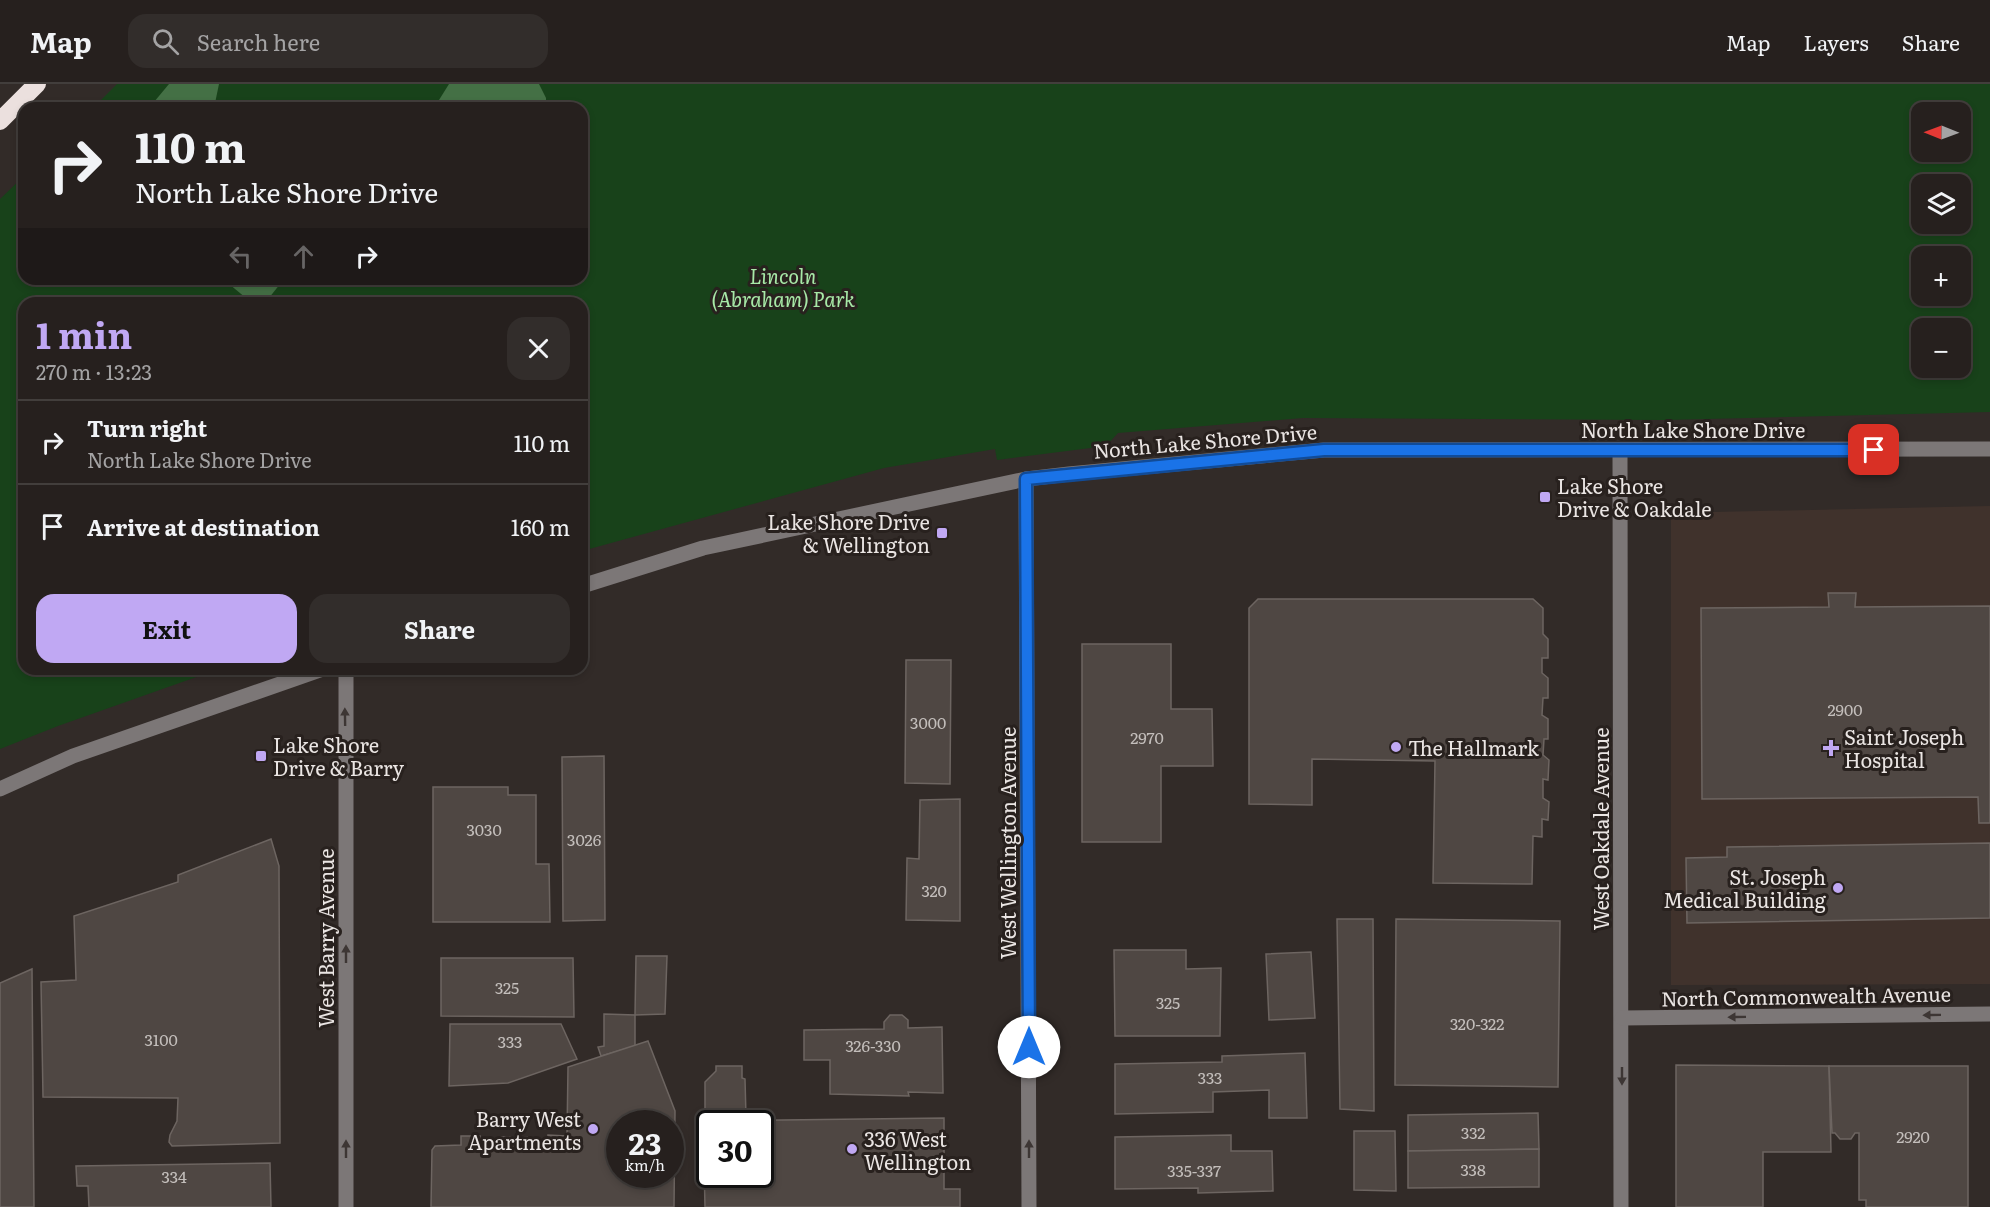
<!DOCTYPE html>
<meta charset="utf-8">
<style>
body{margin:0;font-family:Literata,serif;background:#322d2b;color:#f1f3f6;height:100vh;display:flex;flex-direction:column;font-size:22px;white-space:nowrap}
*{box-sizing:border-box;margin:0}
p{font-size:20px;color:#a4a3a4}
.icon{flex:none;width:33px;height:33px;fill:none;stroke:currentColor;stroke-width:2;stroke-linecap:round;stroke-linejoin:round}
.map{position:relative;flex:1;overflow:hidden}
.sheet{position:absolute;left:18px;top:213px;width:570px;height:378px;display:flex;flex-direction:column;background:#26201e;border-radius:18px;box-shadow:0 3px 9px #0003,0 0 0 2px #423e3c}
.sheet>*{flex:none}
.banner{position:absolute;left:18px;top:18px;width:570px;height:183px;border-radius:18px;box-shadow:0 3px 9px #0003,0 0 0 2px #423e3c;background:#26201e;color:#f1f3f6;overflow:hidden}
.needle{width:39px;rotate:271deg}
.tools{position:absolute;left:1911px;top:18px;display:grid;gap:12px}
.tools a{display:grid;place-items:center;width:60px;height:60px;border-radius:12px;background:#26201e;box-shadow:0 3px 9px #0003,0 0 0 2px #423e3c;font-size:30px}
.speed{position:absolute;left:606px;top:1026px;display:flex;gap:12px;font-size:30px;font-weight:700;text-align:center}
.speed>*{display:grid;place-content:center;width:78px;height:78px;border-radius:50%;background:#26201e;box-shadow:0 3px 9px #0003,0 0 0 2px #423e3c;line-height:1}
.speed small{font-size:15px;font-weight:400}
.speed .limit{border:3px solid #111;border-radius:9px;background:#fff;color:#111}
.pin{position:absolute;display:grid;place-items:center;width:51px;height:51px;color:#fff;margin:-26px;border-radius:12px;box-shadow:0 3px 9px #0006}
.me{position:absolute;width:66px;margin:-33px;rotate:0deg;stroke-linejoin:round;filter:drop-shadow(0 0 4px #0008)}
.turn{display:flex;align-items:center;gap:21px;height:126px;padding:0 18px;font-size:27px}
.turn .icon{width:78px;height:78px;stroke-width:2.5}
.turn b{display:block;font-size:42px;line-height:51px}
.lanes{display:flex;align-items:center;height:57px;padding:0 18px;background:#0003;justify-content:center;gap:30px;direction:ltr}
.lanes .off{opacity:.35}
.round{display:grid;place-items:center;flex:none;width:63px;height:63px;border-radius:18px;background:#322d2b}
.head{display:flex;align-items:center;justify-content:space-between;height:102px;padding:0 18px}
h1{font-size:36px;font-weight:700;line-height:45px;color:#c0a8f3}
.cta{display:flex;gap:12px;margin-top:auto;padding:12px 18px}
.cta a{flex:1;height:69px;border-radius:18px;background:#c0a8f3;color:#111;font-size:24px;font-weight:700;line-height:69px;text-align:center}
.cta a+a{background:#322d2b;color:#f1f3f6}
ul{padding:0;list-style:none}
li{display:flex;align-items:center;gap:18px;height:84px;padding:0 18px;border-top:2px solid #423e3c}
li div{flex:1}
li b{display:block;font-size:22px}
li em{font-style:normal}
header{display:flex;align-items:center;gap:36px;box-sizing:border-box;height:84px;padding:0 30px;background:#26201e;border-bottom:2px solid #423e3c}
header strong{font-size:28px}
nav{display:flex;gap:33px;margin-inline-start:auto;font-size:21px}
.search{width:420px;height:54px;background:#322d2b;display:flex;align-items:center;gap:15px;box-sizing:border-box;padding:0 21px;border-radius:18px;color:#a4a3a4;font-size:22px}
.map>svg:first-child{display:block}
.built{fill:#40322c}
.green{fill:#18421a;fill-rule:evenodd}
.forest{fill:#447045}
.building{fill:#4f4743;stroke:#6d6561;stroke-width:1.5;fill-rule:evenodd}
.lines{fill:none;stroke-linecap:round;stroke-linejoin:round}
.minor{stroke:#7c7777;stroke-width:15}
.highway{stroke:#ebe0de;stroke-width:18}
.oneway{fill:#3d3634}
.route-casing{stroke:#114b97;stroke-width:15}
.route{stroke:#1a73e8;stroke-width:10}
.poi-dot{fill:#c0a8f3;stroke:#28211e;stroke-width:2}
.labels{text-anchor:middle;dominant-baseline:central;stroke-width:6;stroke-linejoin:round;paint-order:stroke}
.number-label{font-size:16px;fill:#c3bebb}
.park-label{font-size:20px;font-style:italic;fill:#a7e9a7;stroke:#28211e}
.street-label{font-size:20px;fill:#eae5e3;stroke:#28211e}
.poi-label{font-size:20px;fill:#eae5e3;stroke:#28211e;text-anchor:start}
</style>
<header>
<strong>Map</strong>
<div class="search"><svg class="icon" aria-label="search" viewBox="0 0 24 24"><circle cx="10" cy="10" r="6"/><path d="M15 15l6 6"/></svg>Search here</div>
<nav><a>Map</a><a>Layers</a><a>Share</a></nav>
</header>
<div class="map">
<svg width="1990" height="1123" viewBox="0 0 1990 1123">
<rect width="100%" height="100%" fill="#322b28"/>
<!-- built -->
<polygon class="built" points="1990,422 1990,900 1671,901 1671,429"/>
<!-- green -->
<path class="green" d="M117 0H1990V328L1664 336 1303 334 1118 349 1106 362 997 376 995 365 884 384 582 467V219H24V585H219L58 642 0 665V115L24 92V195H582V24H93ZM1922 28H1960V68H1922ZM1922 100H1960V140H1922ZM1922 172H1960V212H1922ZM1922 244H1960V284H1922Z"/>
<!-- forest -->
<g class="forest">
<polygon points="169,0 219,0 214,24 149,24"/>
<polygon points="449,0 539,0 546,14 546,24 434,24"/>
<polygon points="223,195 284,195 265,219 252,219"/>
</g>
<!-- building -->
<g class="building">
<polygon points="1828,509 1856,509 1855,523 1990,522 1990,739 1979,739 1978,713 1702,715 1701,524 1829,523"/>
<polygon points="1258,515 1533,515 1543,524 1543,550 1548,555 1548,574 1542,574 1542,589 1548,594 1548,614 1543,614 1542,631 1548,635 1548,655 1544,655 1543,671 1549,676 1548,696 1543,695 1543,714 1549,718 1548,736 1542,735 1542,753 1533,752 1532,800 1433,799 1435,677 1312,675 1312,721 1249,720 1249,524"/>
<polygon points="1082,560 1171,560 1171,625 1212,625 1213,682 1161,682 1161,758 1082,758"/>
<polygon points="906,576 951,576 950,700 905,699"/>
<polygon points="604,672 605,836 563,837 562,673"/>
<polygon points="433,703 508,703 508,711 536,711 536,780 549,780 550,838 433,838"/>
<polygon points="960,715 960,837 906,836 907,774 919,775 920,716"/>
<polygon points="271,755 279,782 280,1059 172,1062 169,1058 170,1051 177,1037 178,1014 43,1013 41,898 76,896 74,832 178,798 178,791"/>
<polygon points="1990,759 1990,834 1687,839 1686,774 1727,773 1727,763"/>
<polygon points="1337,835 1373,835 1374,1027 1340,1025"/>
<polygon points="1396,835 1560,837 1558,1003 1395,1001"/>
<polygon points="1114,866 1186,866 1186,885 1221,884 1220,952 1115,952"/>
<polygon points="1311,868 1315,934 1269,936 1266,870"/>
<polygon points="636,872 667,872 665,930 635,931"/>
<polygon points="441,874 573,874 574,933 441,932"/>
<polygon points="32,885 34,1123 0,1123 0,899"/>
<polygon points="604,930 635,931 635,962 601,972 598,963 604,962"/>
<polygon points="890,931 902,931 908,936 908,944 942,943 943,1009 908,1008 909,1012 830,1010 830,976 804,976 804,946 884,945 884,938"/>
<polygon points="450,940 561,940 577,975 508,999 449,1002"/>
<path d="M648 957 675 1027 674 1123H431L432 1066 435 1062 461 1061V1052H480V1061H501V1053H527V1063L548 1062V1051L567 1052 568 983ZM620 1040H670V1090H620Z"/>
<polygon points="1305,969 1307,1034 1269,1034 1269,1006 1213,1008 1213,1028 1115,1030 1115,980 1222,978 1222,972"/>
<polygon points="1676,981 1829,982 1831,1068 1763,1068 1763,1123 1676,1123"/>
<polygon points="716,982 742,982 742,994 745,995 746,1033 705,1033 705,998 716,987"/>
<polygon points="1829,982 1968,982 1968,1123 1866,1123 1866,1116 1859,1116 1859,1049 1855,1049 1851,1055 1840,1055 1835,1049 1832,1049"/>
<polygon points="1538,1029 1539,1065 1408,1067 1408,1031"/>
<path d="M944 1034V1105H960V1123H705L703 1037ZM710 1040H760V1090H710Z"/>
<polygon points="1354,1047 1395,1047 1396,1107 1354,1106"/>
<polygon points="1231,1051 1231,1067 1272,1067 1273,1107 1198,1109 1198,1104 1115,1105 1115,1053"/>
<polygon points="1539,1065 1539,1103 1408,1104 1408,1067"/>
<polygon points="270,1079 271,1123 89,1123 88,1102 77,1102 76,1082"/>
</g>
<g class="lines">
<!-- minor -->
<g class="minor">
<polyline points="1620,367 1621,1123"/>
<polyline points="1026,395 1029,1123"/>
<polyline points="582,502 703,464 1026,395 1069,390 1324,366 1990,365"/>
<polyline points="346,585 346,1123"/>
<polyline points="0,705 73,672 323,585"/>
<polyline points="1622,934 1990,930"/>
</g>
<!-- highway -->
<polyline class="highway" points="0,37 37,0"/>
</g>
<!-- one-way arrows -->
<defs><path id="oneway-solid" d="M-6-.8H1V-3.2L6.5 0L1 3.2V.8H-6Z" transform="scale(1.5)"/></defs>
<g class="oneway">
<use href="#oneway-solid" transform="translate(345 633) rotate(-91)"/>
<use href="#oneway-solid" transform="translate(346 870) rotate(-90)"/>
<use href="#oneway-solid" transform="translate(1932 931) rotate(179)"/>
<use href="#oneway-solid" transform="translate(1737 933) rotate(179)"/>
<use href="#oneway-solid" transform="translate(1622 992) rotate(90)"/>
<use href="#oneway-solid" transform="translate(346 1065) rotate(-90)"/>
<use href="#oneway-solid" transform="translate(1029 1065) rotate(-90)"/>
</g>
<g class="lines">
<defs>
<polyline id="route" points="1029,963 1026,395 1324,366 1874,366"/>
</defs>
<!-- route casing -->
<use href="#route" class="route-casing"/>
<!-- route -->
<use href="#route" class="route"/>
</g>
<!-- markers -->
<g class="poi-dot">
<rect x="1539" y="407" width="12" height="12" rx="3"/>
<rect x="936" y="443" width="12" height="12" rx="3"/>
<circle cx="1396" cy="663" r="6"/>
<path d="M1828 655h6v6h6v6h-6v6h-6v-6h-6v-6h6z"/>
<rect x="255" y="666" width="12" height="12" rx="3"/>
<circle cx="1838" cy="804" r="6"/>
<circle cx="593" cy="1045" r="6"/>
<circle cx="852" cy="1065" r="6"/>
</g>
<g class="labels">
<!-- number labels -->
<g class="number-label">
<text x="1845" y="625">2900</text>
<text x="928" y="638">3000</text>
<text x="1147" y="653">2970</text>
<text x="484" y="745">3030</text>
<text x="584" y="755">3026</text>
<text x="934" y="806">320</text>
<text x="507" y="903">325</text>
<text x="1168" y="918">325</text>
<text x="1477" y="939">320-322</text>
<text x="161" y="955">3100</text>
<text x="510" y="957">333</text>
<text x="873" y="961">326-330</text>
<text x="1210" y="993">333</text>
<text x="1473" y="1048">332</text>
<text x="1913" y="1052">2920</text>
<text x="1473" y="1085">338</text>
<text x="1194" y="1086">335-337</text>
<text x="174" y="1092">334</text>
</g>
<!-- park labels -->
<g class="park-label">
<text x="783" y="191">Lincoln<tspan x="783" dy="23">(Abraham) Park</tspan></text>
</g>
<!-- street labels -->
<g class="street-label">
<text x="1693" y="345">North Lake Shore Drive</text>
<text transform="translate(1205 356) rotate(-5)">North Lake Shore Drive</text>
<text transform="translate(1600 745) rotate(-90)">West Oakdale Avenue</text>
<text transform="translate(1007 759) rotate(-90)">West Wellington Avenue</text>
<text transform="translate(325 854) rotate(-90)">West Barry Avenue</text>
<text transform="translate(1806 911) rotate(-1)">North Commonwealth Avenue</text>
</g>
<!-- poi labels -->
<g class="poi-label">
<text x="1557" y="401">Lake Shore<tspan x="1557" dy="23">Drive &amp; Oakdale</tspan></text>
<text x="930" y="437" text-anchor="end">Lake Shore Drive<tspan x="930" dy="23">&amp; Wellington</tspan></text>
<text x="1844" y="652">Saint Joseph<tspan x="1844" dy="23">Hospital</tspan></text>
<text x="273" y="660">Lake Shore<tspan x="273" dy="23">Drive &amp; Barry</tspan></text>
<text x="1408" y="663">The Hallmark</text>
<text x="1826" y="792" text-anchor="end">St. Joseph<tspan x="1826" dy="23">Medical Building</tspan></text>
<text x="581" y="1034" text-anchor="end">Barry West<tspan x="581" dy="23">Apartments</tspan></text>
<text x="864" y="1054">336 West<tspan x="864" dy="23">Wellington</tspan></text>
</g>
</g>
</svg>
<div class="tools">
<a><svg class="needle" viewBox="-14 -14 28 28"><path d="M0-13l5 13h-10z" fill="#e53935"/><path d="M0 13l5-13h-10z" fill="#a4a3a4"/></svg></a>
<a><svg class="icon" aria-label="layers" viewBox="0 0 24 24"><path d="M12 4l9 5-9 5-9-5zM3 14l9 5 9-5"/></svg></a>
<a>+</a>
<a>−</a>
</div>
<div class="speed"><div>23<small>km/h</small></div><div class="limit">30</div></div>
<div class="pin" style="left:1874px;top:366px;background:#d93025"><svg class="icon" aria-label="arrive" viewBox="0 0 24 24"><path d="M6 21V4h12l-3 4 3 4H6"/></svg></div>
<svg class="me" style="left:1029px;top:963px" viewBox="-20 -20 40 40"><circle r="19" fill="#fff"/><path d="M0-13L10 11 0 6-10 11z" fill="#1a73e8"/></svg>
<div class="banner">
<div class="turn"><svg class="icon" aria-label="right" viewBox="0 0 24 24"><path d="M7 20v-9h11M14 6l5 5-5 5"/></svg><div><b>110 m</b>North Lake Shore Drive</div></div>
<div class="lanes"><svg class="icon off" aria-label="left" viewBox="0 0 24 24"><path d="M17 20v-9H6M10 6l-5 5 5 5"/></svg><svg class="icon off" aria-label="ahead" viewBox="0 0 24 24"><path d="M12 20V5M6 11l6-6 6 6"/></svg><svg class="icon" aria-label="right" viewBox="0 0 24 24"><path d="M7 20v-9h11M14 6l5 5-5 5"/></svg></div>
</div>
<section class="sheet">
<div class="head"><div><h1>1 min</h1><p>270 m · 13:23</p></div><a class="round"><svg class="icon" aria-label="close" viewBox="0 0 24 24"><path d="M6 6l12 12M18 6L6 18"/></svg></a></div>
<ul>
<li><svg class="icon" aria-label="right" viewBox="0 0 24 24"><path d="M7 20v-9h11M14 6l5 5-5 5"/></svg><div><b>Turn right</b><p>North Lake Shore Drive</p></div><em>110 m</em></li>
<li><svg class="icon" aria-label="arrive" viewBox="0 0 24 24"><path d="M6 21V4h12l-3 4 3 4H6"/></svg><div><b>Arrive at destination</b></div><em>160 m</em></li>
</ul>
<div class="cta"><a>Exit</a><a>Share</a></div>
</section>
</div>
